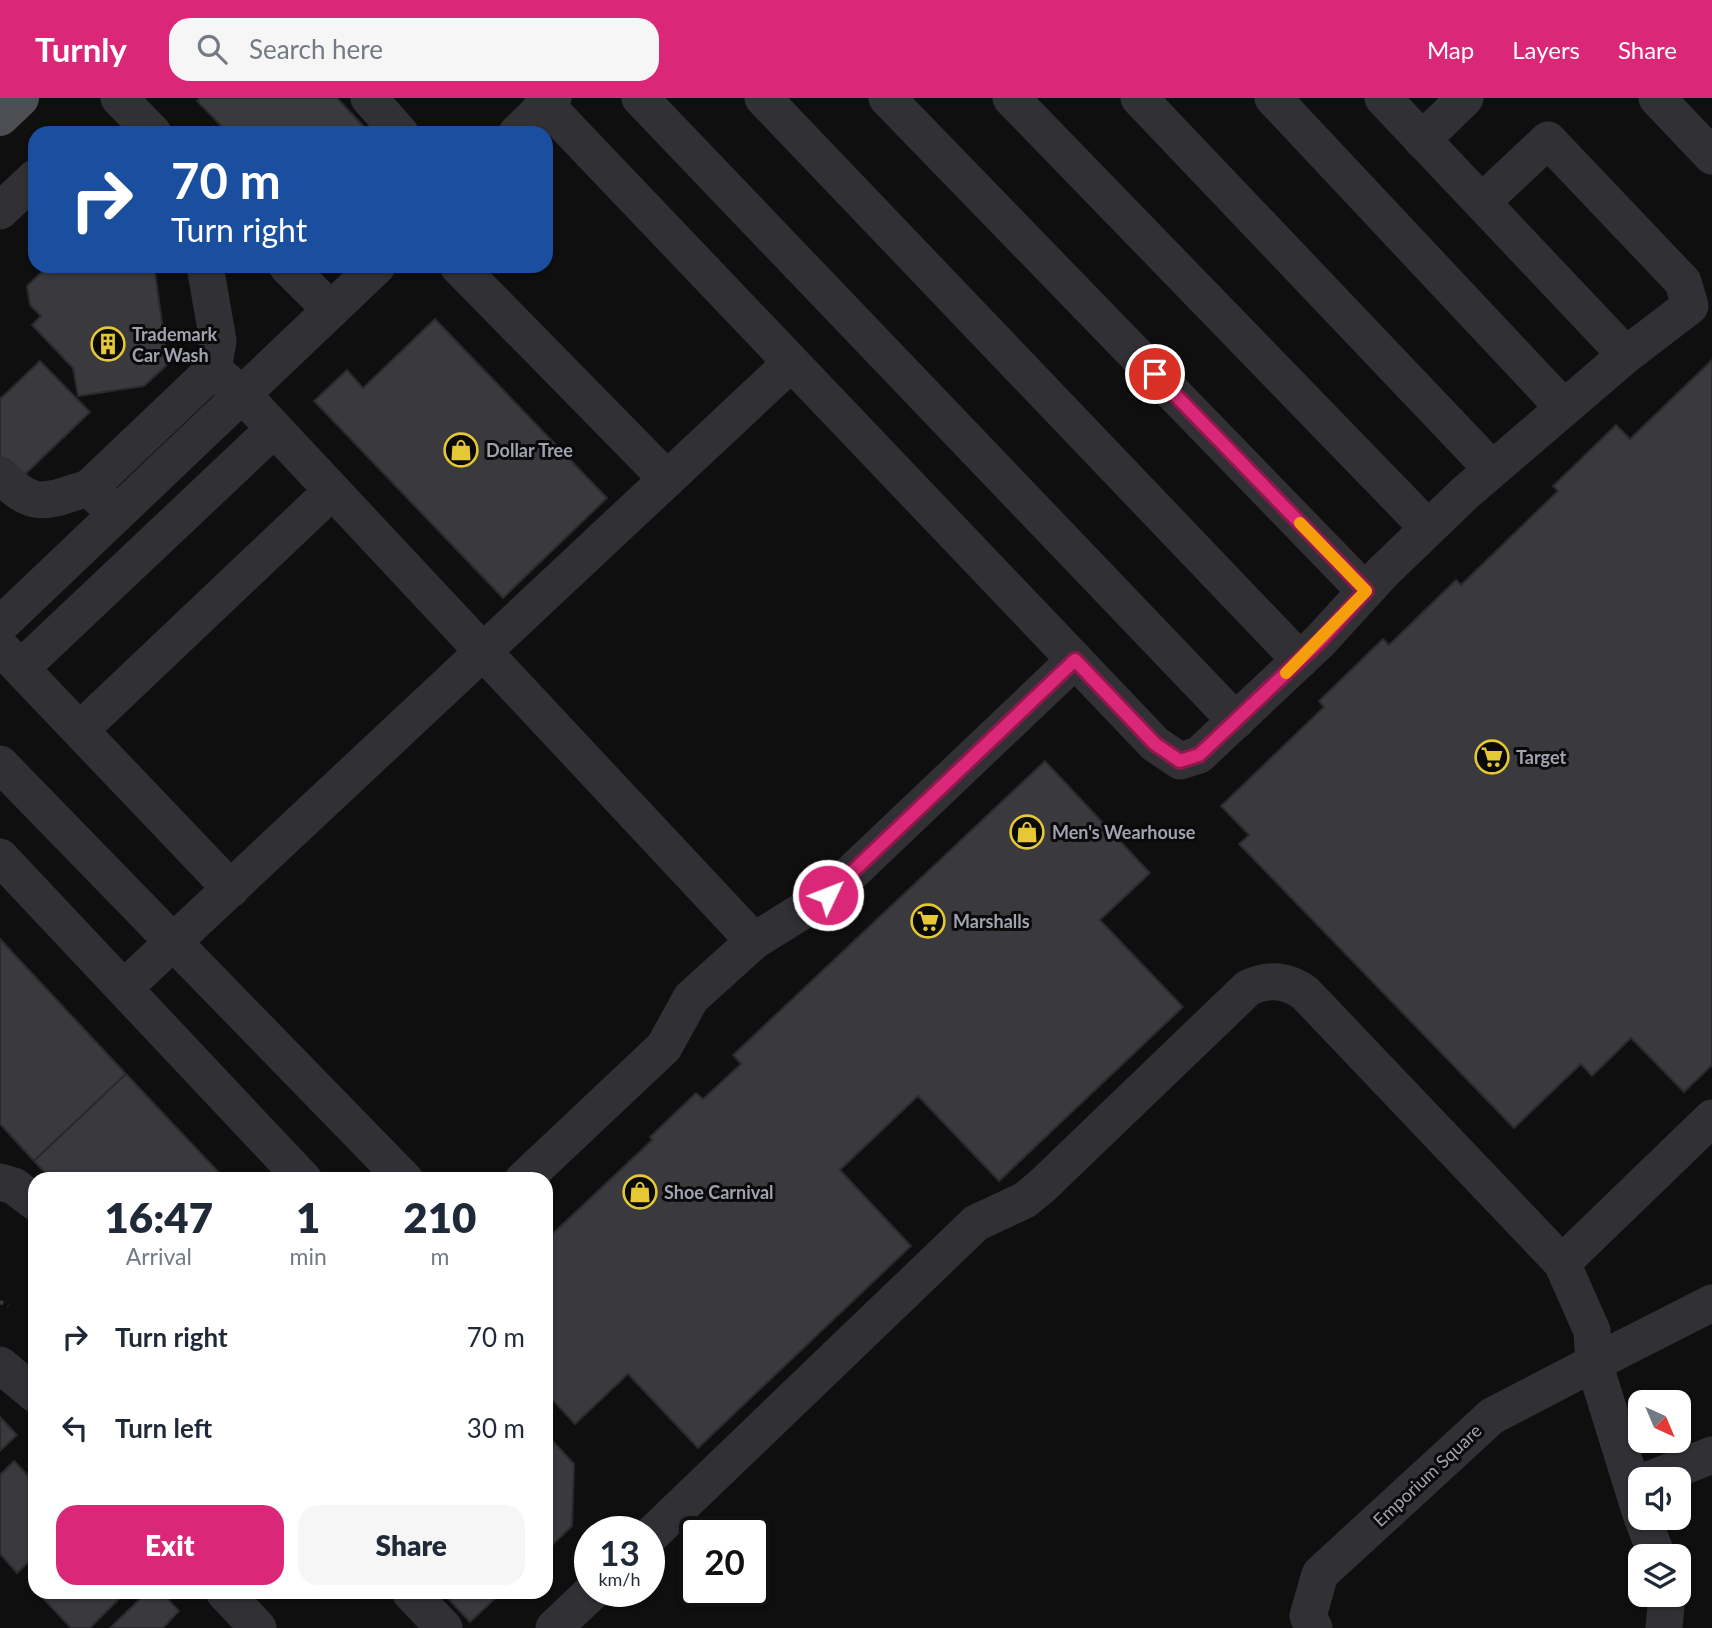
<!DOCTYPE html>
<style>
body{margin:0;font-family:Lato,sans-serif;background:#f6f6f7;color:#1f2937;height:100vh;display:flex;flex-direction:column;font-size:26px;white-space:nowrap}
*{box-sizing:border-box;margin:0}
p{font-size:23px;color:#747a83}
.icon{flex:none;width:38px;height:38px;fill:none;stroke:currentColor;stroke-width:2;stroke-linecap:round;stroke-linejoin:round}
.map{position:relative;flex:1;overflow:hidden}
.side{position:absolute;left:28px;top:1074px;width:525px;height:427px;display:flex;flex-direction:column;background:#fff;border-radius:21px;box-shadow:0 2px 5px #0004}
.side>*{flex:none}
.banner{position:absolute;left:28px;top:28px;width:525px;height:147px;border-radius:21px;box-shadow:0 2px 5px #0004;background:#1a4fa0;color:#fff;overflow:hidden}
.needle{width:46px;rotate:136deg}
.tools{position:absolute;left:1628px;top:1292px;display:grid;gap:14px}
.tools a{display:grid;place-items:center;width:63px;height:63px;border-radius:14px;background:#fff;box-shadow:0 2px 5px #0004;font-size:35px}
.speed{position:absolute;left:574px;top:1418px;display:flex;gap:14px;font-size:35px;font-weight:700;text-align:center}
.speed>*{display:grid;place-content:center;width:91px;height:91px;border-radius:50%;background:#fff;box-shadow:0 2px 5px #0004;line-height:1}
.speed small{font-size:18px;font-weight:400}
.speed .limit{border:4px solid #111;border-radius:10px;background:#fff;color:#111}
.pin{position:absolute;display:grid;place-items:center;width:60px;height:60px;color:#fff;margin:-30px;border:4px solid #fff;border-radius:50%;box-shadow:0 2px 7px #0007}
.me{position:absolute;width:77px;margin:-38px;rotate:47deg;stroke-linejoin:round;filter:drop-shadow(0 0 5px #0008)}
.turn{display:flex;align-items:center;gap:24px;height:147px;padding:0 28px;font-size:32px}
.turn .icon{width:91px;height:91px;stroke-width:2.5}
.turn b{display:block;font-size:49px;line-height:60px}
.eta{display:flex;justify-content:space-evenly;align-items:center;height:119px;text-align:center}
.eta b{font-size:42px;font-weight:800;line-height:49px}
.cta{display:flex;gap:14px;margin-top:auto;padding:14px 28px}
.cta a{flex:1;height:80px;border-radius:21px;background:#db2777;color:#fff;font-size:28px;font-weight:800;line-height:80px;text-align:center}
.cta a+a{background:#f6f6f7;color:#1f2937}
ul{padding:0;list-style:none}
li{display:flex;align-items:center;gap:21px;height:91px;padding:0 28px}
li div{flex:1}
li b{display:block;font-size:26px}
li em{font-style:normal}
header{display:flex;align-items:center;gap:42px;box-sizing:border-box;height:98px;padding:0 35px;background:#db2777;color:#fff}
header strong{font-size:33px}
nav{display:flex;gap:38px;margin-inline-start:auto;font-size:24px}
.search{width:490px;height:63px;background:#f6f6f7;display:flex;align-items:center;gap:18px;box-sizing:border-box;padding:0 24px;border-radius:21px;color:#747a83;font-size:26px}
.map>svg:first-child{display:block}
.building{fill:#3a393d;stroke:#2a292c;stroke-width:2}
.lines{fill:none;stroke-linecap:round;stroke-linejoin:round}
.path{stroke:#37373c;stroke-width:4.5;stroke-dasharray:3.5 5;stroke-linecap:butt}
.minor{stroke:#313035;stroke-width:37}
.major{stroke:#4d4d54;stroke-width:38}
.route-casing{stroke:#8e194d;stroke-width:18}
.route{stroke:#db2777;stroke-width:12}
.slow{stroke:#f59e0b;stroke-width:12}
.labels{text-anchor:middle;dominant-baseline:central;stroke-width:6;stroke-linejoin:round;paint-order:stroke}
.poi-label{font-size:18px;font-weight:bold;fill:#a1a3b0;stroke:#0a0a0b;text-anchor:start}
.street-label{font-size:18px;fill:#a1a3b0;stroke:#0a0a0b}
</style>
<header>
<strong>Turnly</strong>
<div class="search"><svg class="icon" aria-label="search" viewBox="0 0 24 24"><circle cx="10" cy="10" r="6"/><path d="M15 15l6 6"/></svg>Search here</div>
<nav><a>Map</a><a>Layers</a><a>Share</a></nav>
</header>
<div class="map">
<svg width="1712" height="1530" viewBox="0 0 1712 1530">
<rect width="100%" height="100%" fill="#0f0f10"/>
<!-- building -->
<g class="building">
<polygon points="200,0 337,0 369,34 228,35 197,3"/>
<polygon points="48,168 154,168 168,266 144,288 78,298 73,270 32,227 41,218 30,207 27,188"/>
<polygon points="435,221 607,400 503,500 314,303 347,272 363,290"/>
<polygon points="1712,262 1712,967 1684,994 1631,940 1592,978 1581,966 1514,1030 1239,746 1249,737 1221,708 1324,609 1319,603 1383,541 1389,547 1456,482 1461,487 1558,393 1553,388 1616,327 1630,341"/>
<polygon points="40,263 90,314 17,384 0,367 0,301"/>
<polygon points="1045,663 1150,775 1100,822 1183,909 999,1083 918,998 840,1072 911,1148 698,1350 628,1276 575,1326 546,1295 546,1142 652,1042 650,1039 696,995 703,1001 741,966 733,957"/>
<polygon points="0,841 126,976 34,1063 0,1026"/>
<polygon points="126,976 226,1082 52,1082 34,1063"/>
<polygon points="0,1319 17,1337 0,1353"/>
<polygon points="546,1336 574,1366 572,1428 546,1453"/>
<polygon points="14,1363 35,1385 35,1458 17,1475 0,1456 0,1377"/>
<polygon points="37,1494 120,1494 123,1497 90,1530 71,1530"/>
<polygon points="147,1494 161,1494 179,1513 163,1530 110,1530"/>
<polygon points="442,1494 502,1494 470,1524"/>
</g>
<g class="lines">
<!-- path -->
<polyline class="path" points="0,1204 8,1208"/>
<!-- minor -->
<g class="minor">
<polyline points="119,0 153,35"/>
<polyline points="369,0 400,35"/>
<polyline points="543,0 546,7 1155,646 1180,663 1199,657 1320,543 1382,475 1465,395 1626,257 1383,0"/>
<polyline points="640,0 1236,623"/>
<polyline points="763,0 1300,562"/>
<polyline points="887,0 1365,493"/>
<polyline points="1011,0 1428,430"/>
<polyline points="1139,0 1492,371"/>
<polyline points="1273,0 1564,310"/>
<polyline points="1657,0 1712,58"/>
<polyline points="517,35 553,0"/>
<polyline points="1422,42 1465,0"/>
<polyline points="1482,104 1548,42 1683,184 1690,208 1626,257"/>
<polyline points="0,113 35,80"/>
<polyline points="205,168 218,243 213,272"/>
<polyline points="287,168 331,212"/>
<polyline points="458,168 667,381"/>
<path d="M0 377C36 413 44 403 89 390"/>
<polyline points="116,416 89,390 213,272 242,296 754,843"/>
<polyline points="0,527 377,168"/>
<polyline points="4,553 231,791"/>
<polyline points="21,570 274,331"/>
<polyline points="80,632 332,393"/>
<polyline points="0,666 405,1082"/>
<polyline points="0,759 304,1082"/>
<polyline points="124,890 791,265"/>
<polyline points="523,1082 664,949 691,900 754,843 828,797 1075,562"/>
<polyline points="0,1084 14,1088 35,1104"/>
<polyline points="1562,1165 1712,1020"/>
<polyline points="0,1267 35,1296"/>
<polyline points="1651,1381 1712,1357"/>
<polyline points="1642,1419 1657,1458"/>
<path d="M649 1439 976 1125 1025 1102 1042 1088 1248 890C1268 880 1288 882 1305 895L1562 1165 1592 1233 1594 1265 1712 1205"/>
<polyline points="224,1494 258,1530"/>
<polyline points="410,1494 444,1530"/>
<polyline points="554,1530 593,1493"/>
<polyline points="1314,1530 1308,1518 1320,1476 1492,1318 1594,1265 1640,1413"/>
<polyline points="1664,1530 1667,1496"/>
</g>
<!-- major -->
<polyline class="major" points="0,19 20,0"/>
</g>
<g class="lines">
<defs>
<polyline id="route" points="828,797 1075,562 1155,646 1180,663 1199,657 1320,543 1366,493 1155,276"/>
</defs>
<!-- route casing -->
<use href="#route" class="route-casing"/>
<!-- route -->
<use href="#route" class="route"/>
<!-- slow -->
<polyline class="slow" points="1286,575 1366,493 1300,425"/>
</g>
<!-- icons -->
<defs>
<symbol id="building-ring" viewBox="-11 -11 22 22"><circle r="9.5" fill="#0a0a0b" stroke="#e5c833" stroke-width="1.5"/><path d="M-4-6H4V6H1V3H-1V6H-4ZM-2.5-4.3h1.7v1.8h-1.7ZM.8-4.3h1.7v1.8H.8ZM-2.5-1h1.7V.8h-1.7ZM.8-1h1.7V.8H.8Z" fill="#e5c833"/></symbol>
<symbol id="shop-ring" viewBox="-11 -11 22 22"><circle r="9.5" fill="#0a0a0b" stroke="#e5c833" stroke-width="1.5"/><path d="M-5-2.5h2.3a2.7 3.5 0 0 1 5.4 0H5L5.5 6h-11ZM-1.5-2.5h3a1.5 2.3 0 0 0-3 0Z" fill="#e5c833"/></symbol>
<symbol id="supermarket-ring" viewBox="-11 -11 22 22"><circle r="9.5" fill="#0a0a0b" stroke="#e5c833" stroke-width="1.5"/><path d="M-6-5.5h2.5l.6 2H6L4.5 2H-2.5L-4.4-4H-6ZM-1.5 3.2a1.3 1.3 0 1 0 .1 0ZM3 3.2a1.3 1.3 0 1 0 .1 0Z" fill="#e5c833"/></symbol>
</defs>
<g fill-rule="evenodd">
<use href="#building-ring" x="89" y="227" width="38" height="38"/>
<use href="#shop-ring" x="442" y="333" width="38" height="38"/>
<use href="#supermarket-ring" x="1473" y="640" width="38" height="38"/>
<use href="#shop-ring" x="1008" y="715" width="38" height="38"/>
<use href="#supermarket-ring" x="909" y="804" width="38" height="38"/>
<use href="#shop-ring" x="621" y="1075" width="38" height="38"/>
</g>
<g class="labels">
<!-- poi labels -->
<g class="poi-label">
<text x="132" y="236">Trademark<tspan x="132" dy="21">Car Wash</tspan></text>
<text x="486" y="352">Dollar Tree</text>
<text x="1516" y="659">Target</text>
<text x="1052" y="734">Men's Wearhouse</text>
<text x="953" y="823">Marshalls</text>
<text x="664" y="1094">Shoe Carnival</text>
</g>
<!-- street labels -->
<g class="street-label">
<text transform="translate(1427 1377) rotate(-43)">Emporium Square</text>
</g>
</g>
</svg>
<div class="tools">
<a><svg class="needle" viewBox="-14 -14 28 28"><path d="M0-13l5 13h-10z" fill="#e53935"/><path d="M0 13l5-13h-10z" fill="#747a83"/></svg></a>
<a><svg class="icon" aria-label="sound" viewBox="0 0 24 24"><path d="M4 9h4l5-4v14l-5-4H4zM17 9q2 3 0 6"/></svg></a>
<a><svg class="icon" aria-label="layers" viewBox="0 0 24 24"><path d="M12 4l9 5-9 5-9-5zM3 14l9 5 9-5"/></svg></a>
</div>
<div class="speed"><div>13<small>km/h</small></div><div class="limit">20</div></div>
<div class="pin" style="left:1155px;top:276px;background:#d93025"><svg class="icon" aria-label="arrive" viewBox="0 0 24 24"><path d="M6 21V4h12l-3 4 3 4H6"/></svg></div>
<svg class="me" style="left:828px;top:797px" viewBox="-20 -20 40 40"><circle r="17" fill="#db2777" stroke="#fff" stroke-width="3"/><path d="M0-11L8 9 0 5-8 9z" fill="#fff"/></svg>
<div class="banner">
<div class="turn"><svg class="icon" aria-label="right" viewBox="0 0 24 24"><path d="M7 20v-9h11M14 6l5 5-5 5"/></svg><div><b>70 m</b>Turn right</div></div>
</div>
<section class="side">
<div class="eta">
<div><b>16:47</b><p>Arrival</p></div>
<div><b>1</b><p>min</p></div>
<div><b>210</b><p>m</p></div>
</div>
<ul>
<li><svg class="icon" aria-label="right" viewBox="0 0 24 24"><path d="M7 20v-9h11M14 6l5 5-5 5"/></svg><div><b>Turn right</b></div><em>70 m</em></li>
<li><svg class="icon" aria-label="left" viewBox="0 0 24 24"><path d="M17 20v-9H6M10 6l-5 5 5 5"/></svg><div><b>Turn left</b></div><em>30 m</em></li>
</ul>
<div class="cta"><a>Exit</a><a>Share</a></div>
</section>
</div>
